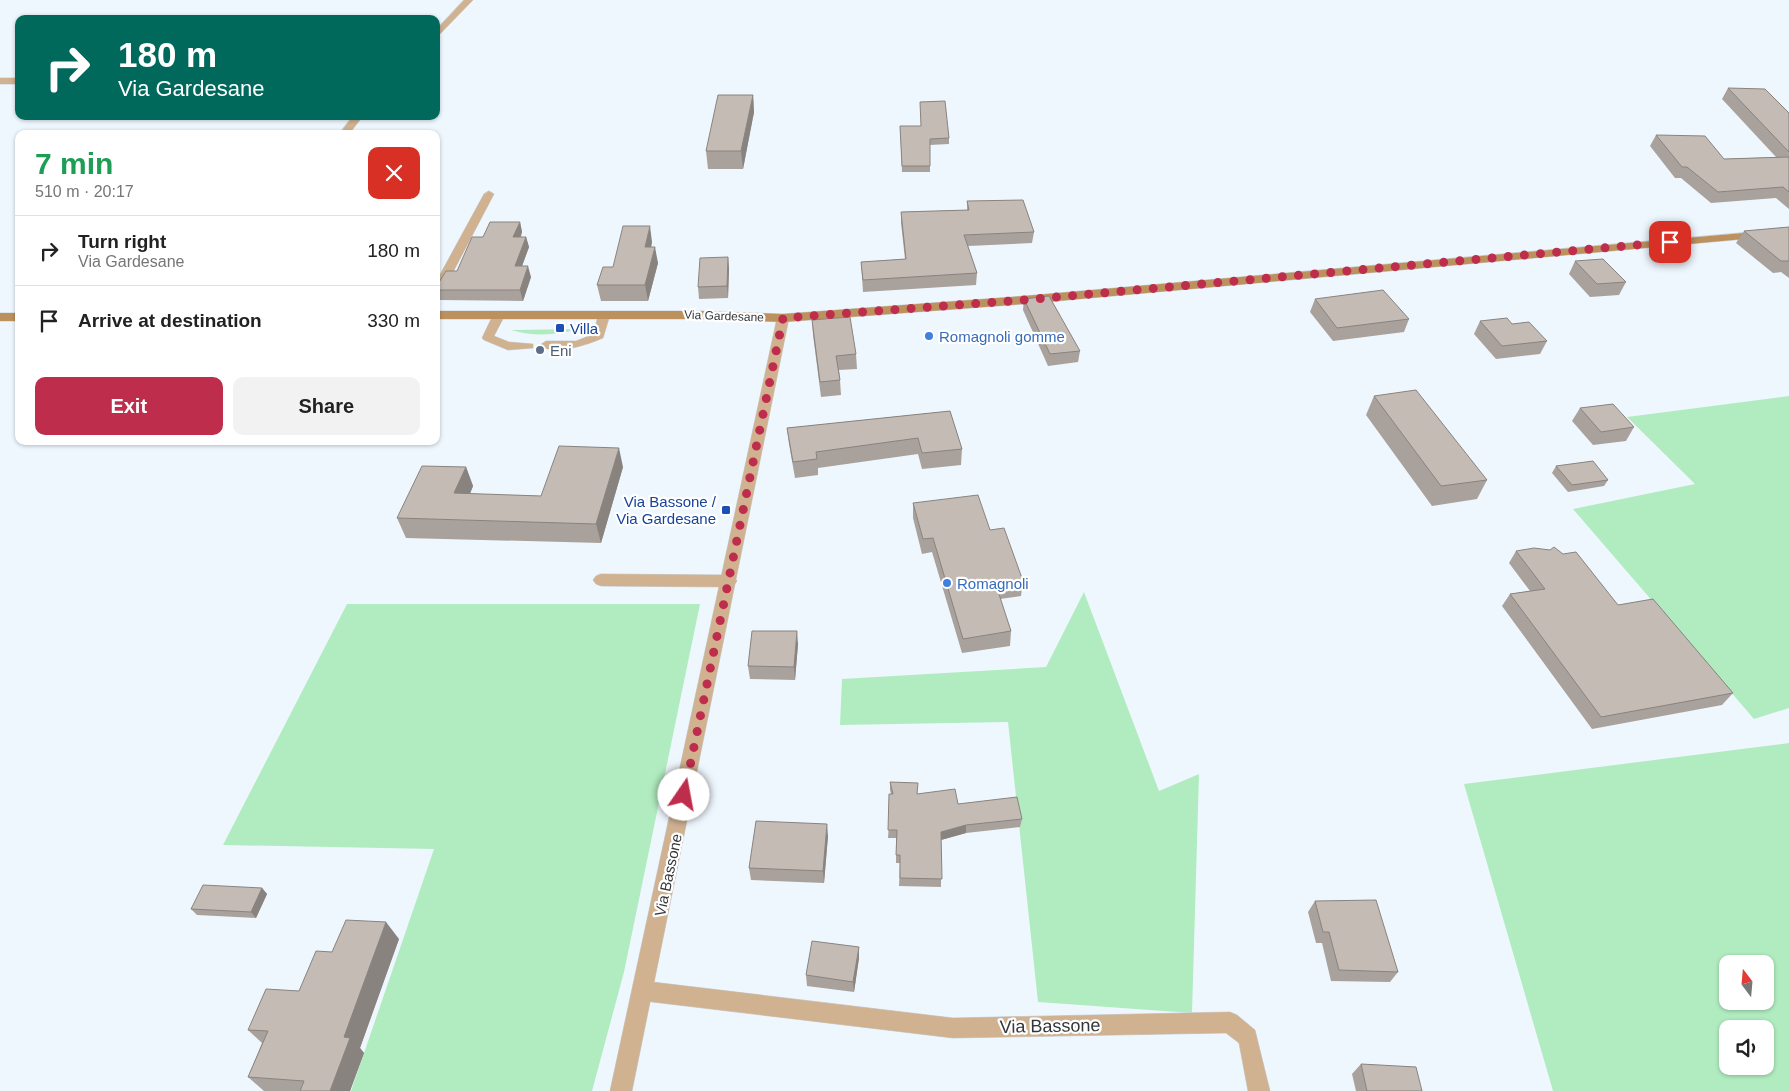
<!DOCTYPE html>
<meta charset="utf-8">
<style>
body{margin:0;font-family:Helvetica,sans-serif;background:#f2f2f2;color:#222;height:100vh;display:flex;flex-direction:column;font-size:19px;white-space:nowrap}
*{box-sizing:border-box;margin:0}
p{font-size:16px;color:#767676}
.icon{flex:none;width:28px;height:28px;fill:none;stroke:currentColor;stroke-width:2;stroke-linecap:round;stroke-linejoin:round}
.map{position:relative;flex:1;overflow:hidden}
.sheet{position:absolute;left:15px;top:130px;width:425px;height:315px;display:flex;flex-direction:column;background:#fff;border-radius:10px;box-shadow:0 1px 4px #0004}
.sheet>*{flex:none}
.banner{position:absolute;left:15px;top:15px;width:425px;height:105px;border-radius:10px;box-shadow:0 1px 4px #0004;background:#00695c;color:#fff;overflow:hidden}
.needle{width:32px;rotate:344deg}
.buttons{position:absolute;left:1719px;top:955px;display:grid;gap:10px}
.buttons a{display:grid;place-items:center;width:55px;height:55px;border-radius:10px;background:#fff;box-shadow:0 1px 4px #0004;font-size:25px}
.pin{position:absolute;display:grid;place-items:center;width:42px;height:42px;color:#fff;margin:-21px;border-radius:10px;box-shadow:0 2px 8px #0006}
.me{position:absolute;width:55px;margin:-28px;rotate:12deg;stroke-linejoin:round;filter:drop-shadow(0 0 4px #0008)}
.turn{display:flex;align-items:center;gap:18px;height:105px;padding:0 20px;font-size:22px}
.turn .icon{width:65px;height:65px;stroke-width:2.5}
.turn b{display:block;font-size:35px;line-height:42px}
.round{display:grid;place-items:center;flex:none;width:52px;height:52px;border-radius:10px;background:#f2f2f2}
.headline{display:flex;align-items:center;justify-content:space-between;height:85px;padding:0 20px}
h1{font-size:30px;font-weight:800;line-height:38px;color:#1e9e55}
.primary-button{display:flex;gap:10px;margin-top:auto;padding:10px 20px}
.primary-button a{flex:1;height:58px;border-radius:10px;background:#be2d4c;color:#fff;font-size:20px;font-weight:800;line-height:58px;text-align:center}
.primary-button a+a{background:#f2f2f2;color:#222}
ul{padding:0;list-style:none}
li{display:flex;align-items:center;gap:15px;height:70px;padding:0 20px;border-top:1px solid #e0e0e0}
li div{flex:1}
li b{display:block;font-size:19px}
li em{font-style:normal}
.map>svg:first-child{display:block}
.green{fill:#b1ecc0;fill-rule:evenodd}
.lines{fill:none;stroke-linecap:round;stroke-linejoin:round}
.service-casing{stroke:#cad1d7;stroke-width:1}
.minor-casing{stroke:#cad1d7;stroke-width:1}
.tertiary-casing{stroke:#cad1d7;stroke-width:1}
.secondary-casing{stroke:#cad1d7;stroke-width:1}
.path{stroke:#9fa5ab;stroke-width:2;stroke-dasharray:1 2.5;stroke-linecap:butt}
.service{fill:#d0b291;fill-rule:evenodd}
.minor{fill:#d0b291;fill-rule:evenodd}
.tertiary{fill:#d0b291;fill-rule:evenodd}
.secondary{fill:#bc915d;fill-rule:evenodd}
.wall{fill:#a9a19c}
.shaded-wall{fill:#89837f}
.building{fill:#c4bbb5;stroke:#89837f}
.route{stroke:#be2d4c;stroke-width:9;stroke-dasharray:0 16.2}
.transit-dot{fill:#1a4fb4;stroke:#fff;stroke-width:2}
.shop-dot{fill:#3f7fe0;stroke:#fff;stroke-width:2}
.service-dot{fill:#5c6f8a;stroke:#fff;stroke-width:2}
.labels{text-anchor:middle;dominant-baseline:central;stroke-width:4.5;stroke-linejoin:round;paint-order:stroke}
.far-street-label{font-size:12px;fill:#35383b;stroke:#fff}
.transit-label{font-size:15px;fill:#164399;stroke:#fff;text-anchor:start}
.shop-label{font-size:15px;fill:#366cbe;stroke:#fff;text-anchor:start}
.service-label{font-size:15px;fill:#4e5e75;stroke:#fff;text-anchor:start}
.street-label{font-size:15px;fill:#35383b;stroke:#fff}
.near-street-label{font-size:18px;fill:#35383b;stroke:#fff}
</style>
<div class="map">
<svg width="1789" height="1091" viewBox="0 0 1789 1091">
<rect width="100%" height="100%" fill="#eff7fe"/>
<!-- green -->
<g class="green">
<path d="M581 329C556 335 535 337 511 330Z"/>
<polygon points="1789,396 1789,708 1754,719 1573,509 1695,484 1627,417"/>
<polygon points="1084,592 1159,791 1199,774 1192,1013 1038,1002 1008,722 840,725 842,679 1046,667"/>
<polygon points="347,604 700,604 624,972 592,1091 351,1091 434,849 223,845"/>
<path d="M1789 743V1091H1553L1464 784ZM1728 964H1765V1001H1728ZM1728 1029H1765V1066H1728Z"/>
</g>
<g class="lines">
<defs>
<g id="service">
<polygon points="499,312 505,315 494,336 509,342 533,344 533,348 508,350 484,340 482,338 493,315"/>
<path d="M604 312 610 315 603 338C589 344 553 357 540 345L546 341H576L594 334 598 315Z"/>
</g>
<g id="minor">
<polygon points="464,0 473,0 436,38 436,30"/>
<rect x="0" y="78" width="19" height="6"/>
<polygon points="353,116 363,116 349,134 339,134"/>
<polygon points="489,191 494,194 442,293 436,297 436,282 484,194"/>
<polygon points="601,574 729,575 734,577 737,581 734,585 729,587 601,586 596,584 593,580 596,576"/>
<polygon points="644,981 953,1018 1230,1012 1237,1015 1255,1030 1270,1091 1248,1091 1239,1043 1226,1033 953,1038 644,1001 637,998 634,991 637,984"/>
</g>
<polygon id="tertiary" points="783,314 789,318 632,1091 610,1091 777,318"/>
<g id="secondary">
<polygon points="1789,229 1789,235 1024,304 783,322 700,319 436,319 436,311 700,311 783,314 1024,296"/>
<rect x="0" y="313" width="19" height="8"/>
</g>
</defs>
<!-- service casing -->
<use href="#service" class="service-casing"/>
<!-- minor casing -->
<use href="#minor" class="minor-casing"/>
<!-- tertiary casing -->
<use href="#tertiary" class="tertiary-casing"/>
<!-- secondary casing -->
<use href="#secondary" class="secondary-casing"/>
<!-- path -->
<polyline class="path" points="379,116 398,116"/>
<!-- service -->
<use href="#service" class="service"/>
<!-- minor -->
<use href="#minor" class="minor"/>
<!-- tertiary -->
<use href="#tertiary" class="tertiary"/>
<!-- secondary -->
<use href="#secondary" class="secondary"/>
</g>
<!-- wall -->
<g class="wall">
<polygon points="1728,88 1789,113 1789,209 1776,198 1711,203 1681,178 1675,178 1650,146 1656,135 1724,159 1776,157 1722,99"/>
<polygon points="753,95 754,112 743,169 708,169 706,151"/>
<polygon points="900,126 949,138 949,144 930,145 930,172 902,172"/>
<polygon points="967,201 1034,232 1032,243 968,246 977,273 976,285 863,292 861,262 905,259 901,223 901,212 967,210"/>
<polygon points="520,222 522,232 521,237 526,237 529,247 522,266 531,277 523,301 439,300 436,294 436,287 457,271 483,237"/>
<polygon points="1789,227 1789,278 1781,272 1773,273 1736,243 1744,231"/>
<polygon points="652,242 651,247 658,263 648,301 601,301 597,285 613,267"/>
<polygon points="728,257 729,269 728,298 699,299 698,287"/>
<polygon points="1575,261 1626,282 1619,295 1590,297 1569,274"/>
<polygon points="1024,299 1080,351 1078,362 1048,366 1023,310"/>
<polygon points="1315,299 1409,319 1404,332 1333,341 1310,312"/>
<polygon points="812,320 856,354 857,369 839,370 840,380 841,395 821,397 813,335"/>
<polygon points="1480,321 1512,324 1547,341 1540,354 1496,359 1474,334"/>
<polygon points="1374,396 1487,480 1477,499 1432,506 1366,415"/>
<polygon points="1580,408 1634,427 1626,441 1593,445 1572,421"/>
<polygon points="950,411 962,449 961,465 922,469 918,454 818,468 818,475 795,478 789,444 787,428"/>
<polygon points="1556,466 1608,480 1604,486 1568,492 1552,473"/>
<polygon points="466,467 473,486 470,494 541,496 623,467 601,543 406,538 397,518"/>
<polygon points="913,503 990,530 1023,581 1021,596 1000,599 1011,631 1010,646 962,653 932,552 922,554 913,518"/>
<polygon points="1516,551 1618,605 1733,693 1722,705 1592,729 1502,606 1510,594 1530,591 1509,563"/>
<polygon points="798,644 795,680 750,679 748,666"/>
<polygon points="890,782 917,794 1022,819 1020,827 966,833 941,840 941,887 899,886 900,863 896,863 896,838 888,838 891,794 890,790"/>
<polygon points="828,836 824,883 751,880 749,868"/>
<polygon points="262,888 267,894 256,918 197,915 191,909"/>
<polygon points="1315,901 1398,972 1390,982 1331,981 1322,943 1316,943 1308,912"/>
<polygon points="399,939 360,1048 364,1053 350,1091 264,1091 248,1077 262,1043 248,1030 299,991 332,952"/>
<polygon points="859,958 854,992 807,986 806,975"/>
<polygon points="1361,1064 1422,1091 1356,1091 1352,1074"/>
</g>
<!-- shaded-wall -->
<g class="shaded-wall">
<polygon points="753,95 754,112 743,169 741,151"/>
<polygon points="520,222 522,232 516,248 513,237"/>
<polygon points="650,226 652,242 648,263 645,247"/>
<polygon points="526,237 529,247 518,277 515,266"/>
<polygon points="655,247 658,263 648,301 645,285"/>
<polygon points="728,257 729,269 728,298 727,286"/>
<polygon points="528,266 531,277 523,301 520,290"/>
<polygon points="619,448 623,467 601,543 596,524"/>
<polygon points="466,467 473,486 462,513 454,493"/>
<polygon points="797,631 798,644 795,680 794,667"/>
<polygon points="827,824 828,836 824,883 823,871"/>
<polygon points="966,825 966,833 941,840 941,832"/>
<polygon points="262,888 267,894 256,918 251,912"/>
<polygon points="386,922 399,939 360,1048 364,1053 350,1091 330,1091 344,1037"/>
<polygon points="859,947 859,958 854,992 853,982"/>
</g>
<!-- building -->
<g class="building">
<polygon points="1728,88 1765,89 1789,113 1789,152"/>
<polygon points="718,95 753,95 741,151 706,151"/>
<polygon points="945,101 949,138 930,139 930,166 902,166 900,126 921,126 920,102"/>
<polygon points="1656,135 1705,136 1724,159 1789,157 1789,192 1783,187 1718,192 1687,167 1682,167"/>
<polygon points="1023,200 1034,232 964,235 977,273 863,280 861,262 906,259 901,212 969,210 967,201"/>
<polygon points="490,222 520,222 513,237 526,237 515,266 528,266 520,290 436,290 436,287 446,271 457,271 472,237 483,237"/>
<polygon points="623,226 650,226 645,247 655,247 645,285 597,285 603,267 613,267"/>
<polygon points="1789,227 1789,261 1781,261 1744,231"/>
<polygon points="728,257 727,286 698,287 700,258"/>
<polygon points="1603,259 1626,282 1597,284 1575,261"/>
<polygon points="1383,290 1409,319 1337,328 1315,299"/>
<polygon points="1049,296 1080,351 1050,354 1024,299"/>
<polygon points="850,317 856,354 836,356 840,380 820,382 812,320"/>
<polygon points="1507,318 1512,324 1529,322 1547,341 1502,346 1480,321"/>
<polygon points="1416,390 1487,480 1441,486 1374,396"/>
<polygon points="1613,404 1634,427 1601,432 1580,408"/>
<polygon points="950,411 962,449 922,453 918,438 816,452 817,459 793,462 787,428"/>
<polygon points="559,446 619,448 596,524 397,518 422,466 466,467 454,493 541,496"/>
<polygon points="1593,461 1608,480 1572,485 1556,466"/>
<polygon points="978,495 990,530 1004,528 1023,581 996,585 1011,631 963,639 933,538 923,539 913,503"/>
<polygon points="1554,547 1563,554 1576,552 1618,605 1653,599 1733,693 1601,717 1510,594 1545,589 1516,551 1534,548 1550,550"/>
<polygon points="752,631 797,631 794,667 748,666"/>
<polygon points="890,782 918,783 917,794 955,789 958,804 1017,797 1022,819 966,825 941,832 942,879 900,878 900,855 896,855 897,830 888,830 889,794 893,794"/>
<polygon points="756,821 827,824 823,871 749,868"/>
<polygon points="203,885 262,888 251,912 191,909"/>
<polygon points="1376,900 1398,972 1339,970 1329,932 1323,932 1315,901"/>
<polygon points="346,920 386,922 344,1037 350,1038 330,1091 300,1091 304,1081 248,1077 268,1031 248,1030 266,989 299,991 316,951 332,952"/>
<polygon points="812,941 859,947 853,982 806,975"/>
<polygon points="1361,1064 1416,1067 1422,1091 1367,1091"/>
</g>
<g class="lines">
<!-- route -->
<polyline class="route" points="684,795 783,318 1024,300 1670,242"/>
</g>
<!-- markers -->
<g class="transit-dot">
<rect x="555" y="323" width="10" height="10" rx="2.5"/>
<rect x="721" y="505" width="10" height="10" rx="2.5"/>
</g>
<g class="shop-dot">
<circle cx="929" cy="336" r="5"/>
<circle cx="947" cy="583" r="5"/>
</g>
<circle class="service-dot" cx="540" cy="350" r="5"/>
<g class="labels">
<!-- far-street labels -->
<g class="far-street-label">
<text transform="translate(724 316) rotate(2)">Via Gardesane</text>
</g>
<!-- transit labels -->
<g class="transit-label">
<text x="570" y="328">Villa</text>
<text x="716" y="501" text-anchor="end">Via Bassone /<tspan x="716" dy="17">Via Gardesane</tspan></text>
</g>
<!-- shop labels -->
<g class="shop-label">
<text x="939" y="336">Romagnoli gomme</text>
<text x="957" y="583">Romagnoli</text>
</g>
<!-- service labels -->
<g class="service-label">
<text x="550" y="350">Eni</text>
</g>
<!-- street labels -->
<g class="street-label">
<text transform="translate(668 875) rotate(-78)">Via Bassone</text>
</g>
<!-- near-street labels -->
<g class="near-street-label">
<text transform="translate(1050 1026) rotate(-1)">Via Bassone</text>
</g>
</g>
</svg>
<div class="buttons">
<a><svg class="needle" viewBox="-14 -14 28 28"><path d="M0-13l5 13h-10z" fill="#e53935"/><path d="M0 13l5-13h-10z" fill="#767676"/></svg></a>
<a><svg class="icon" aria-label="sound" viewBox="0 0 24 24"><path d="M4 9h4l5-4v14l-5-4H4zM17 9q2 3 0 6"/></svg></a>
</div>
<div class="pin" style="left:1670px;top:242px;background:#d93025"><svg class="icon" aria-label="arrive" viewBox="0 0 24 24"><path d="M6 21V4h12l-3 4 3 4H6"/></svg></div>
<svg class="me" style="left:684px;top:795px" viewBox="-20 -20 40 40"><circle r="19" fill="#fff"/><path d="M0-13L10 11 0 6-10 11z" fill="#be2d4c"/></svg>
<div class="banner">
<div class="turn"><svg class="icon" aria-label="right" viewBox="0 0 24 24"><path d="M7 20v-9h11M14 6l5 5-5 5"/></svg><div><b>180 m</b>Via Gardesane</div></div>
</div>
<section class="sheet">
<div class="headline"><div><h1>7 min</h1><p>510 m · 20:17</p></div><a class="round" style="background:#d93025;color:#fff"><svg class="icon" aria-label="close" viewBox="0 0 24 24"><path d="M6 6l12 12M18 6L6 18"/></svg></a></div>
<ul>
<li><svg class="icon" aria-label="right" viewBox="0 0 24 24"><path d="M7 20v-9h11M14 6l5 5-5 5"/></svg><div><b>Turn right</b><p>Via Gardesane</p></div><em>180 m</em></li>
<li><svg class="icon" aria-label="arrive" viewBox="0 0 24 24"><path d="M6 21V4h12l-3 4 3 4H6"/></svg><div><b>Arrive at destination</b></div><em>330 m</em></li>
</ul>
<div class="primary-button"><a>Exit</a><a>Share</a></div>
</section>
</div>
